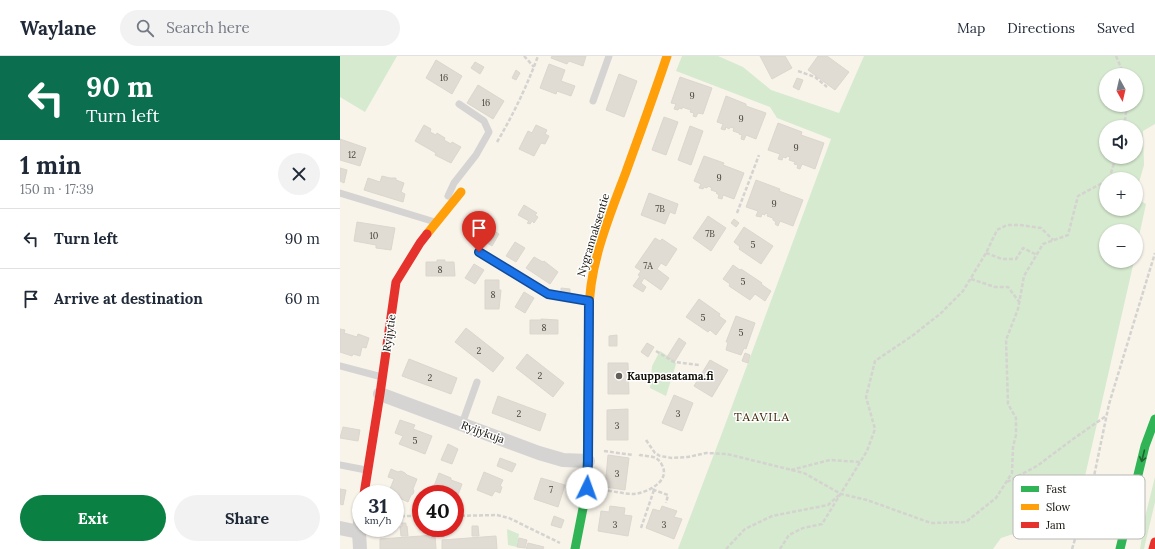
<!DOCTYPE html>
<meta charset="utf-8">
<style>
body{margin:0;font-family:Lora,serif;background:#f2f2f3;color:#1f2937;height:100vh;display:flex;flex-direction:column;font-size:15px;white-space:nowrap}
*{box-sizing:border-box;margin:0}
p{font-size:13px;color:#747a83}
.icon{flex:none;width:22px;height:22px;fill:none;stroke:currentColor;stroke-width:2;stroke-linecap:round;stroke-linejoin:round}
.map{position:relative;flex:1;overflow:hidden}
.drawer{display:flex;flex-direction:column;background:#fff;width:340px}
.drawer>*{flex:none}
.hud{background:#0b6e4f;color:#fff;overflow:hidden}
.needle{width:26px;rotate:172deg}
.fabs{position:absolute;left:759px;top:12px;display:grid;gap:8px}
.fabs a{display:grid;place-items:center;width:44px;height:44px;border-radius:50%;background:#fff;box-shadow:0 1px 3px #0004;font-size:20px}
.speed{position:absolute;left:12px;top:429px;display:flex;gap:8px;font-size:20px;font-weight:700;text-align:center}
.speed>*{display:grid;place-content:center;width:52px;height:52px;border-radius:50%;background:#fff;box-shadow:0 1px 3px #0004;line-height:1}
.speed small{font-size:10px;font-weight:400}
.speed .limit{border:6px solid #d22;background:#fff;color:#111}
.pin{position:absolute;display:grid;place-items:center;width:34px;height:34px;color:#fff;margin:-41px -17px;border-radius:50% 50% 50% 0;rotate:-45deg;box-shadow:0 0 4px #0007}
.pin .icon{rotate:45deg}
.me{position:absolute;width:44px;margin:-22px;rotate:3deg;stroke-linejoin:round;filter:drop-shadow(0 0 3px #0008)}
.turn{display:flex;align-items:center;gap:14px;height:84px;padding:0 20px;font-size:18px}
.turn .icon{width:52px;height:52px;stroke-width:2.5}
.turn b{display:block;font-size:28px;line-height:34px}
.round{display:grid;place-items:center;flex:none;width:42px;height:42px;border-radius:21px;background:#f2f2f3}
.overview{display:flex;align-items:center;justify-content:space-between;height:68px;padding:0 20px}
h1{font-size:24px;font-weight:700;line-height:30px}
.cta{display:flex;gap:8px;margin-top:auto;padding:8px 20px}
.cta a{flex:1;height:46px;border-radius:24px;background:#0b8043;color:#fff;font-size:16px;font-weight:700;line-height:46px;text-align:center}
.cta a+a{background:#f2f2f3;color:#1f2937}
ul{padding:0;list-style:none}
li{display:flex;align-items:center;gap:12px;height:60px;padding:0 20px;border-top:1px solid #e0e1e3}
li div{flex:1}
li b{display:block;font-size:15px}
li em{font-style:normal}
header{display:flex;align-items:center;gap:24px;box-sizing:border-box;height:56px;padding:0 20px;background:#fff;border-bottom:1px solid #e0e1e3}
header strong{font-size:19px}
nav{display:flex;gap:22px;margin-inline-start:auto;font-size:14px}
.search{width:280px;height:36px;background:#f2f2f3;display:flex;align-items:center;gap:10px;box-sizing:border-box;padding:0 14px;border-radius:22px;color:#747a83;font-size:15px}
main{display:flex;flex:1;min-height:0}
.map>svg:first-child{display:block}
.green{fill:#d6eacf;fill-rule:evenodd}
.building{fill:#e0dbd3;stroke:#dcd7ce}
.lines{fill:none;stroke-linecap:round;stroke-linejoin:round}
.path{stroke:#d4d3d0;stroke-width:2.5;stroke-dasharray:4 2;stroke-linecap:butt}
.lane{stroke:#d5d4d2;stroke-width:7}
.street{stroke:#d5d4d2;stroke-width:14}
.fast{stroke:#30b455;stroke-width:9}
.slow{stroke:#ff9f0a;stroke-width:9}
.jam{stroke:#e5322d;stroke-width:9}
.oneway{stroke:#21622e}
.route-casing{stroke:#114b97;stroke-width:10}
.route{stroke:#1a73e8;stroke-width:7}
.poi-dot{fill:#625f56;stroke:#fff;stroke-width:1.5}
.labels{text-anchor:middle;dominant-baseline:central;stroke-width:3;stroke-linejoin:round;paint-order:stroke}
.number-label{font-size:9px;fill:#48443c}
.street-label{font-size:11px;fill:#120f07;stroke:#fff}
.poi-label{font-size:11px;font-weight:bold;fill:#120f07;stroke:#fff;text-anchor:start}
.neighbourhood-label{font-size:12px;letter-spacing:1px;fill:#402704;stroke:#fff}
.key{fill:#fff;stroke:#b8b7b5;stroke-width:1}
.key-label{font-size:11px;fill:#120f07}
</style>
<header>
<strong>Waylane</strong>
<div class="search"><svg class="icon" aria-label="search" viewBox="0 0 24 24"><circle cx="10" cy="10" r="6"/><path d="M15 15l6 6"/></svg>Search here</div>
<nav><a>Map</a><a>Directions</a><a>Saved</a></nav>
</header>
<main>
<section class="drawer">
<div class="hud">
<div class="turn"><svg class="icon" aria-label="left" viewBox="0 0 24 24"><path d="M17 20v-9H6M10 6l-5 5 5 5"/></svg><div><b>90 m</b>Turn left</div></div>
</div>
<div class="overview"><div><h1>1 min</h1><p>150 m · 17:39</p></div><a class="round"><svg class="icon" aria-label="close" viewBox="0 0 24 24"><path d="M6 6l12 12M18 6L6 18"/></svg></a></div>
<ul>
<li><svg class="icon" aria-label="left" viewBox="0 0 24 24"><path d="M17 20v-9H6M10 6l-5 5 5 5"/></svg><div><b>Turn left</b></div><em>90 m</em></li>
<li><svg class="icon" aria-label="arrive" viewBox="0 0 24 24"><path d="M6 21V4h12l-3 4 3 4H6"/></svg><div><b>Arrive at destination</b></div><em>60 m</em></li>
</ul>
<div class="cta"><a>Exit</a><a>Share</a></div>
</section>
<div class="map">
<svg width="815" height="493" viewBox="0 0 815 493">
<rect width="100%" height="100%" fill="#f8f4ea"/>
<!-- green -->
<g class="green">
<polygon points="0,0 57,0 25,56 0,41"/>
<path d="M342 0H378L403 11 431 34 499 57 524 0H815V68L803 75 804 109 796 137V123H766V153H796V142L806 148 796 194V175H766V205H794L733 473 716 464 661 482 653 493H338L382 377 491 83 437 62 430 51 336 15ZM766 19H796V49H766ZM766 71H796V101H766Z"/>
<polygon points="320,295 335,305 336,308 326,340 310,332 312,310"/>
<polygon points="815,421 815,446 804,493 800,493 805,461"/>
<polygon points="167,473 179,478 177,491 168,489"/>
</g>
<!-- building -->
<g class="building">
<polygon points="212,0 246,0 243,10 229,5 227,8 211,2"/>
<polygon points="420,0 445,0 452,12 432,23"/>
<polygon points="478,0 487,0 509,16 495,34 468,14"/>
<polygon points="96,4 122,20 112,38 86,22"/>
<polygon points="135,6 144,11 140,18 131,12"/>
<polygon points="209,8 225,14 221,25 235,30 231,40 217,35 216,38 200,32"/>
<polygon points="176,14 180,17 176,24 172,22"/>
<polygon points="279,18 297,25 284,61 266,54"/>
<polygon points="340,21 372,32 363,58 358,57 356,61 353,60 354,57 350,56 351,54 342,51 342,53 339,52 338,54 334,53 336,48 331,47"/>
<polygon points="457,22 463,24 459,34 453,31"/>
<polygon points="138,29 164,45 153,63 127,47"/>
<polygon points="386,40 406,48 406,50 426,57 416,83 406,79 404,84 401,83 402,79 399,78 399,77 393,75 394,72 390,71 389,73 386,71 385,74 381,73 383,68 377,66"/>
<polygon points="324,61 338,66 326,99 312,94"/>
<polygon points="438,67 462,76 461,79 484,87 475,113 462,108 460,113 457,112 458,109 454,108 455,106 449,104 450,101 447,100 446,102 443,101 442,104 438,103 440,98 428,94"/>
<polygon points="84,69 91,73 90,76 96,79 97,77 105,82 104,84 111,88 112,86 121,91 111,107 95,99 96,97 75,85"/>
<polygon points="196,69 207,74 205,78 209,80 205,88 201,87 194,100 179,93 188,75 192,77"/>
<polygon points="350,70 363,75 351,109 338,104"/>
<polygon points="0,83 26,92 20,110 0,104"/>
<polygon points="364,100 384,107 383,109 404,117 394,143 383,139 382,143 378,142 379,139 376,137 377,136 371,134 372,132 368,130 367,132 364,131 363,133 359,132 361,128 354,125"/>
<polygon points="0,112 7,114 4,127 0,125"/>
<polygon points="42,120 50,122 56,122 56,124 64,127 61,136 65,138 63,146 24,134 28,122 40,126"/>
<polygon points="416,124 440,133 439,135 463,144 453,170 440,165 438,170 435,168 436,166 433,164 433,162 427,160 428,158 425,157 425,159 422,158 421,161 416,160 418,155 406,151"/>
<polygon points="309,137 338,148 335,158 330,156 325,168 301,159"/>
<polygon points="184,149 197,157 195,159 198,161 194,167 192,165 190,168 187,167 189,165 178,159"/>
<polygon points="368,160 386,172 371,195 353,182"/>
<polygon points="135,163 145,169 145,168 151,172 151,173 159,178 152,190 128,175"/>
<polygon points="394,163 399,167 396,171 391,167"/>
<polygon points="17,166 55,172 51,194 36,192 36,189 14,185"/>
<polygon points="404,171 433,190 421,208 399,193 400,191 394,186"/>
<polygon points="315,182 320,185 322,183 337,193 326,210 321,207 317,213 329,222 321,234 304,222 301,227 306,231 303,236 293,230 300,220 298,219 301,215 295,211"/>
<polygon points="175,186 185,192 176,206 166,200"/>
<polygon points="194,201 203,206 204,205 218,216 210,228 186,212"/>
<polygon points="97,204 105,204 105,206 114,206 115,220 86,220 86,206 97,206"/>
<polygon points="134,208 144,214 135,228 125,222"/>
<polygon points="393,209 400,214 401,213 422,227 421,228 431,235 425,245 415,238 410,244 389,230 390,228 383,223"/>
<polygon points="145,224 159,224 159,234 161,234 159,253 145,253"/>
<polygon points="221,232 230,233 230,238 221,238"/>
<polygon points="184,236 194,242 185,257 175,251"/>
<polygon points="359,243 380,258 379,260 386,265 376,279 370,274 368,276 346,261"/>
<polygon points="396,260 415,267 406,293 404,292 401,299 386,294 388,286 386,286"/>
<polygon points="201,263 218,264 218,278 190,278 190,264 201,264"/>
<polygon points="126,272 164,302 153,316 115,286"/>
<polygon points="0,273 5,274 4,277 17,281 18,278 29,282 26,292 22,291 20,300 13,298 12,300 0,296"/>
<polygon points="277,279 277,290 269,290 269,280"/>
<polygon points="339,282 346,287 335,305 327,301"/>
<polygon points="307,287 314,291 308,301 301,296"/>
<polygon points="405,297 410,299 408,307 402,305"/>
<polygon points="187,298 224,327 213,341 176,312"/>
<polygon points="69,303 117,322 111,338 62,320"/>
<polygon points="370,304 388,314 372,341 354,330"/>
<polygon points="268,307 288,307 289,338 268,338"/>
<polygon points="334,339 353,347 342,375 322,367"/>
<polygon points="158,340 206,358 200,375 152,357"/>
<polygon points="288,353 288,384 267,384 267,354"/>
<polygon points="60,364 75,369 73,373 92,380 85,398 59,388 63,380 55,377"/>
<polygon points="3,371 20,374 18,385 0,382"/>
<polygon points="108,388 118,393 112,408 101,404"/>
<polygon points="268,399 289,402 285,434 265,431"/>
<polygon points="160,402 176,408 172,416 157,410"/>
<polygon points="51,413 58,416 61,415 65,417 67,419 77,423 73,433 74,435 73,438 71,439 68,446 55,440 55,438 48,438 54,423 48,421"/>
<polygon points="144,416 163,424 160,430 162,431 160,437 155,435 152,440 137,434"/>
<polygon points="99,417 111,422 111,424 122,428 115,447 115,438 91,438"/>
<polygon points="201,422 225,429 218,451 194,443"/>
<polygon points="0,433 6,434 3,449 0,448"/>
<polygon points="270,450 285,452 284,459 292,460 288,480 258,475 261,455 269,456"/>
<polygon points="322,450 337,455 334,461 342,463 334,483 306,472 313,453 320,455"/>
<polygon points="214,460 224,464 221,472 211,469"/>
<polygon points="62,467 66,467 66,470 67,470 68,480 61,480 60,471 62,470"/>
<polygon points="132,470 138,470 139,480 132,480"/>
<polygon points="95,479 96,493 40,493 40,483"/>
<polygon points="156,480 157,493 102,493 102,484"/>
<polygon points="179,482 187,484 185,492 177,491"/>
<polygon points="188,487 204,491 203,493 186,493"/>
</g>
<g class="lines">
<!-- path -->
<g class="path">
<polyline points="184,0 194,11"/>
<polyline points="776,0 784,19"/>
<polyline points="458,15 475,21 487,31"/>
<polyline points="784,71 787,49"/>
<path d="M157 86C173 59 187 30 198 0"/>
<polyline points="769,123 776,101"/>
<polyline points="397,157 419,99"/>
<polyline points="646,197 662,203 676,203 683,192 697,199"/>
<polyline points="631,223 655,231 668,231 680,247"/>
<polyline points="316,295 334,306 359,309"/>
<polyline points="306,384 315,397 320,400 332,402 348,401 366,397 387,398 464,417 501,438 527,444 591,467 626,466 656,442 672,417 673,391 676,379 676,362 668,348 666,284 678,253 684,220 703,188 728,179 738,140 766,125"/>
<polyline points="264,395 293,399"/>
<polyline points="451,414 490,404 520,406"/>
<polyline points="667,426 697,410 733,383 766,360"/>
<polyline points="313,433 314,434 328,439 326,447"/>
<path d="M262 434C273 435 284 438 294 438 307 437 331 425 322 409 320 405 317 402 313 401 309 400 304 400 300 399L298 397"/>
<polyline points="55,460 81,460"/>
<polyline points="115,460 157,459 169,462 220,487"/>
<polyline points="301,472 314,434"/>
<polyline points="386,493 405,473 432,460 488,449 499,439"/>
<polyline points="440,493 449,479 463,472 482,468 527,395 535,373 526,341 535,305 572,280 600,258 623,235 646,197 657,174 667,169 680,169 701,172 713,184"/>
<polyline points="732,493 753,425 769,348 815,197"/>
</g>
<!-- lane -->
<g class="lane">
<polyline points="253,45 269,0"/>
<polyline points="0,137 95,166"/>
<polyline points="108,140 114,127 136,99 149,76 144,65 119,48"/>
<polyline points="139,196 208,238 249,245"/>
<polyline points="0,310 42,321"/>
<polyline points="122,368 137,326"/>
<polyline points="0,409 26,414"/>
</g>
<!-- street -->
<g class="street">
<polyline points="40,338 199,397 223,404 248,405"/>
<polyline points="0,472 19,476"/>
<polyline points="20,493 19,476 21,458"/>
</g>
<!-- fast -->
<g class="fast">
<polyline points="235,493 247,432 249,257"/>
<polyline points="780,493 805,390 815,363"/>
</g>
<!-- slow -->
<g class="slow">
<polyline points="87,178 121,136"/>
<path d="M249 257C249 208 269 161 286 116 300 77 314 39 327 0"/>
</g>
<!-- jam -->
<g class="jam">
<polyline points="24,438 40,338 56,226 80,187 87,178"/>
<polyline points="813,493 815,486"/>
</g>
</g>
<!-- one-way arrows -->
<defs><path id="oneway-shaft" d="M-6 0H5M1.5-3L5.5 0L1.5 3" fill="none" stroke-width="1.6" stroke-linecap="round" stroke-linejoin="round"/></defs>
<use class="oneway" href="#oneway-shaft" transform="translate(803 400) rotate(104)"/>
<g class="lines">
<defs>
<polyline id="route" points="139,196 208,238 249,245 248,405 247,432"/>
</defs>
<!-- route casing -->
<use href="#route" class="route-casing"/>
<!-- route -->
<use href="#route" class="route"/>
</g>
<!-- markers -->
<circle class="poi-dot" cx="279" cy="320" r="4"/>
<g class="labels">
<!-- number labels -->
<g class="number-label">
<text x="104" y="21">16</text>
<text x="352" y="39">9</text>
<text x="146" y="46">16</text>
<text x="401" y="62">9</text>
<text x="456" y="91">9</text>
<text x="12" y="98">12</text>
<text x="379" y="121">9</text>
<text x="434" y="147">9</text>
<text x="320" y="152">7B</text>
<text x="370" y="177">7B</text>
<text x="34" y="179">10</text>
<text x="413" y="188">5</text>
<text x="308" y="209">7A</text>
<text x="100" y="213">8</text>
<text x="403" y="225">5</text>
<text x="153" y="238">8</text>
<text x="363" y="261">5</text>
<text x="204" y="271">8</text>
<text x="401" y="276">5</text>
<text x="139" y="294">2</text>
<text x="200" y="319">2</text>
<text x="90" y="321">2</text>
<text x="179" y="357">2</text>
<text x="338" y="357">3</text>
<text x="277" y="369">3</text>
<text x="75" y="384">5</text>
<text x="277" y="417">3</text>
<text x="211" y="433">7</text>
<text x="275" y="468">3</text>
<text x="324" y="468">3</text>
</g>
<!-- street labels -->
<g class="street-label">
<text transform="translate(253 179) rotate(-73)">Nygrannaksentie</text>
<text transform="translate(49 277) rotate(-82)">Ryijytie</text>
<text transform="translate(143 376) rotate(20)">Ryijykuja</text>
</g>
<!-- poi labels -->
<g class="poi-label">
<text x="287" y="320">Kauppasatama.fi</text>
</g>
<!-- neighbourhood labels -->
<g class="neighbourhood-label">
<text x="422" y="360">TAAVILA</text>
</g>
</g>
<!-- legend -->
<rect x="673" y="419" width="132" height="64" rx="6" class="key"/>
<rect x="681" y="430" width="18" height="6" fill="#30b455"/>
<rect x="681" y="448" width="18" height="6" fill="#ff9f0a"/>
<rect x="681" y="466" width="18" height="6" fill="#e5322d"/>
<g class="key-label">
<text x="706" y="437">Fast</text>
<text x="706" y="455">Slow</text>
<text x="706" y="473">Jam</text>
</g>
</svg>
<div class="fabs">
<a><svg class="needle" viewBox="-14 -14 28 28"><path d="M0-13l5 13h-10z" fill="#e53935"/><path d="M0 13l5-13h-10z" fill="#747a83"/></svg></a>
<a><svg class="icon" aria-label="sound" viewBox="0 0 24 24"><path d="M4 9h4l5-4v14l-5-4H4zM17 9q2 3 0 6"/></svg></a>
<a>+</a>
<a>−</a>
</div>
<div class="speed"><div>31<small>km/h</small></div><div class="limit">40</div></div>
<div class="pin" style="left:139px;top:196px;background:#d93025"><svg class="icon" aria-label="arrive" viewBox="0 0 24 24"><path d="M6 21V4h12l-3 4 3 4H6"/></svg></div>
<svg class="me" style="left:247px;top:432px" viewBox="-20 -20 40 40"><circle r="19" fill="#fff"/><path d="M0-13L10 11 0 6-10 11z" fill="#1a73e8"/></svg>
</div>
</main>
